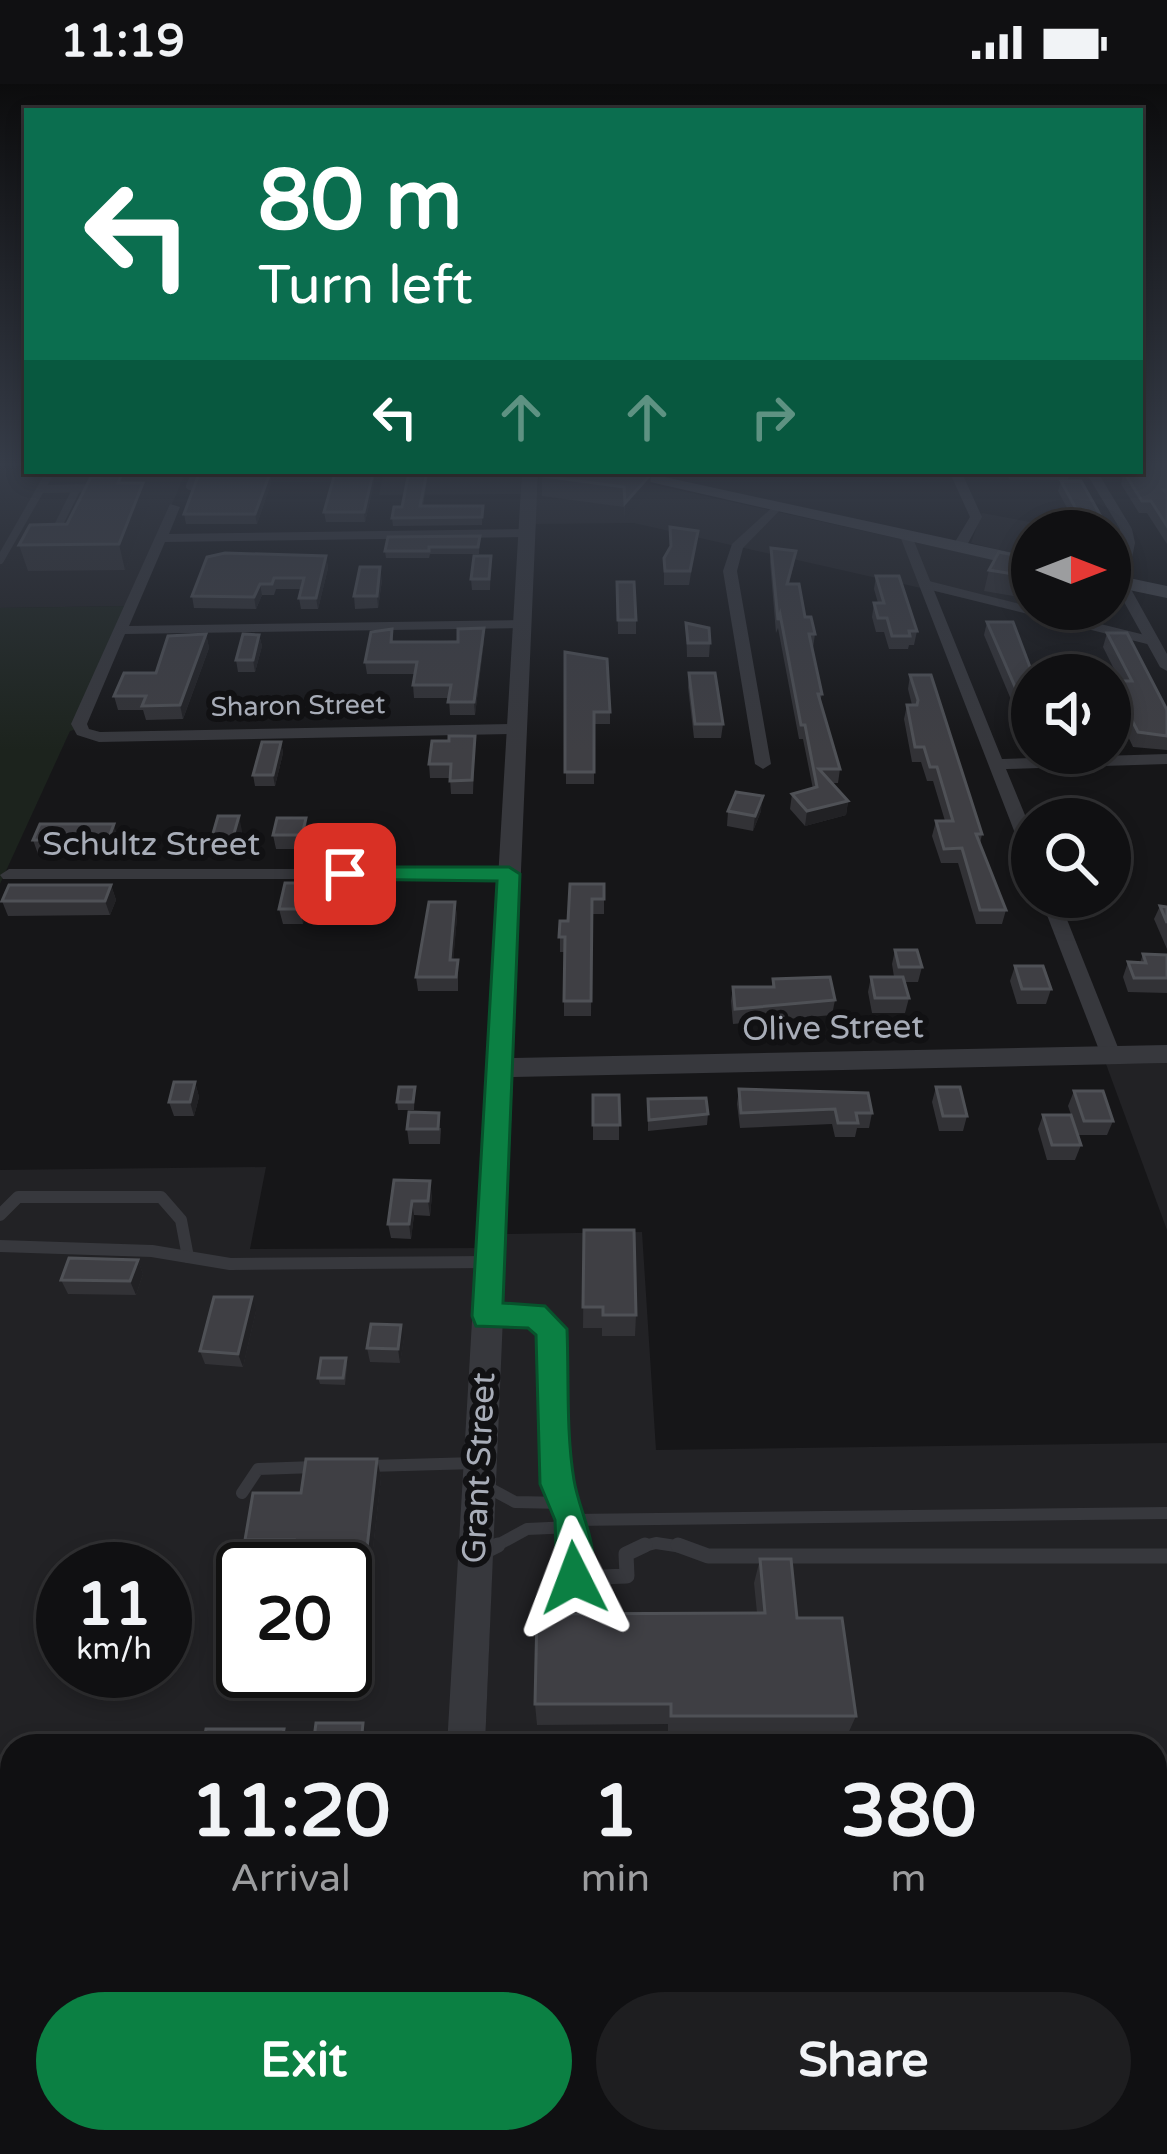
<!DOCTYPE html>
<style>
body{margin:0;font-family:"Varela Round",sans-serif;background:#1e1e20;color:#f1f3f6;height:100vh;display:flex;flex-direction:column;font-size:45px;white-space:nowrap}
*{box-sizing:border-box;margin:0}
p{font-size:39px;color:#9c9d9f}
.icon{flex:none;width:66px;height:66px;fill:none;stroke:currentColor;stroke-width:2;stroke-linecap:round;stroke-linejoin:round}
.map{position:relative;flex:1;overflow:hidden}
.details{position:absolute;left:0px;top:1650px;width:1167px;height:420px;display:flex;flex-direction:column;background:#101012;border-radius:36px 36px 0 0;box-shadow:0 6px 18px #0003,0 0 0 3px #303032}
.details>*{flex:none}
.hud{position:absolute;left:24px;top:24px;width:1119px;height:366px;border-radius:0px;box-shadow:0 6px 18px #0003,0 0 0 3px #303032;background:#0b6e4f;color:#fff;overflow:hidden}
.needle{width:78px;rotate:90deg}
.tools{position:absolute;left:1011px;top:426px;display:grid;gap:24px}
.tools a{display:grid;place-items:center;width:120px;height:120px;border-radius:50%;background:#101012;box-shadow:0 6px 18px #0003,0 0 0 3px #303032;font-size:60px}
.speed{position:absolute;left:36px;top:1458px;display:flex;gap:24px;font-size:60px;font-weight:700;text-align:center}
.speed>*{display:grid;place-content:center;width:156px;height:156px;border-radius:50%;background:#101012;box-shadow:0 6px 18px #0003,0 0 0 3px #303032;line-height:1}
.speed small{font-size:30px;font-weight:400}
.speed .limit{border:6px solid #111;border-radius:18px;background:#fff;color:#111}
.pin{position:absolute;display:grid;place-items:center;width:102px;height:102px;color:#fff;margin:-51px;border-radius:24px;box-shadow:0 6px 18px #0006}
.me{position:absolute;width:132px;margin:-66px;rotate:357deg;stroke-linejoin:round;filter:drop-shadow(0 0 9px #0008)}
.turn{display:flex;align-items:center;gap:42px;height:252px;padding:0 36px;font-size:54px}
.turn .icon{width:156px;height:156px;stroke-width:2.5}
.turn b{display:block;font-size:84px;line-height:102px}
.lanes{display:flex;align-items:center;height:114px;padding:0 36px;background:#0003;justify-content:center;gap:60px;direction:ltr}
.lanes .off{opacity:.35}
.eta{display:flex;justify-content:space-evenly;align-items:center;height:204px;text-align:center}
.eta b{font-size:72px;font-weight:700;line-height:84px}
.action{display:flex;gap:24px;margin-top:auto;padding:24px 36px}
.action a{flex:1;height:138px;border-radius:72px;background:#0b8043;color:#fff;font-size:48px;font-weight:700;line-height:138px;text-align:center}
.action a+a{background:#1e1e20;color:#f1f3f6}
.status{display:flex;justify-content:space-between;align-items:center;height:84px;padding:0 60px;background:#101012;direction:ltr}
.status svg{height:33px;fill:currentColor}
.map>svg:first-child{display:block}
.built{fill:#222225;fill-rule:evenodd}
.green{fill:#1c231d}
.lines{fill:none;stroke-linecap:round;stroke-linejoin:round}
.service-far2{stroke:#37383d;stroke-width:8}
.service-far1{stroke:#37383d;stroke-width:12}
.service{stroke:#37383d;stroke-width:15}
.minor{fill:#37383d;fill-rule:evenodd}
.tertiary{fill:#37383d;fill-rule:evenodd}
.secondary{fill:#45474d;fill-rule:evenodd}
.rail{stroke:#4a4c52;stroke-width:9;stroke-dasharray:22 18;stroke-linecap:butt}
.wall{fill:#323236}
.shaded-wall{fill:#212124}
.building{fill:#3f3f44;stroke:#4f5156;stroke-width:3}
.route{fill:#0b8043;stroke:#07532c;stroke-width:3}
.labels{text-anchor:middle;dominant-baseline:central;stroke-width:12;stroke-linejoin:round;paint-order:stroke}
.far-street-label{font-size:27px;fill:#a8adb8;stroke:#111113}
.street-label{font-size:33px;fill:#a8adb8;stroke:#111113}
</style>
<div class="status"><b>11:19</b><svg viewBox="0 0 49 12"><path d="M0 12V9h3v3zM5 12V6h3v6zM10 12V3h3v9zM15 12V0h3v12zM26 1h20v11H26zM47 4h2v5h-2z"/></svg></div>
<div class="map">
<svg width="1167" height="2070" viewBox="0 0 1167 2070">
<rect width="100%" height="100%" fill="#161618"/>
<!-- built -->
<g class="built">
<polygon points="27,378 27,387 186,387 129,522 0,524 0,379"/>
<polygon points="384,387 521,387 522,410 379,411"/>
<polygon points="540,387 591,387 1032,484 1032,525 1072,525 1067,537 634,439 533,440"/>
<polygon points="982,429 1035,439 1020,471 971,459"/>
<polygon points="1167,979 1167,1146 1106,980"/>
<path d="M266 1083 250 1165 482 1164 454 1662H12V1980L0 1981V1086ZM63 1485H165V1587H63ZM243 1485H345V1587H243Z"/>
<polygon points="642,1148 656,1366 1167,1359 1167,1945 1155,1945 1155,1662 485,1662 505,1150"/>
</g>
<!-- green -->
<polygon class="green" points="129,522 77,645 70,647 0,800 0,524"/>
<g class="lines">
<!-- service-far2 -->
<g class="service-far2">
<polyline points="190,402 197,387"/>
<polyline points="41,405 98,404"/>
<polyline points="57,444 77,404"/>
<polyline points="0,476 51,387"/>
<polyline points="924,500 1152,557"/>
</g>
<!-- service-far1 -->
<g class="service-far1">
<polyline points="0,1131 18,1113 161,1113 181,1136 188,1173"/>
<polyline points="0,1162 152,1167 230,1180 487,1178"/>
<polyline points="491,1232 534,1231 551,1245 557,1400 572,1436 573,1464"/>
<polyline points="369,1382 476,1379"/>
<polyline points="489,1404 515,1418 565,1419"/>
<polyline points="242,1409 258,1385 315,1383"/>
<polyline points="572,1436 1167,1429"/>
<polyline points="492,1464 527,1445 572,1443"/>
<polyline points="636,1464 656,1459 689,1464"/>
</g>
<!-- service -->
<g class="service">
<polyline points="573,1461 574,1494 627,1492 626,1470 645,1461"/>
<polyline points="678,1461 708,1472 1167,1472"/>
<polyline points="486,1467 498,1461"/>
</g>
<!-- minor -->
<g class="minor">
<polygon points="949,387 961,387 982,433 966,463 959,467 952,463 970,433"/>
<polygon points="1085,387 1097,387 1132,445 1135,459 1127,498 1167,570 1167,587 1160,583 1113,498 1121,459 1120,445"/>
<polygon points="777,419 783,423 743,464 737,487 771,680 763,685 755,680 723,487 732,460"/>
<polygon points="170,420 180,423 169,450 525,445 531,449 525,453 165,458 129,542 521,536 528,540 521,544 125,550 87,640 89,645 100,648 515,640 523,645 515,650 99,658 77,651 71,640"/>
<polygon points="906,448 912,452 1002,675 1167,670 1167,680 1006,685 1032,748 1032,775 1023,770 900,452"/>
<polygon points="9,785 509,785 518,790 509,795 3,795 0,791"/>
<polygon points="1040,813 1058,813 1121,971 1118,976 1104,976 1101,971"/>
</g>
<!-- tertiary -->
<g class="tertiary">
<polygon points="522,387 538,387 513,974 1167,961 1167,979 513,993 485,1662 447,1662"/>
<polygon points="423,2058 469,2058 468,2070 422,2070"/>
</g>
<!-- secondary -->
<g class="secondary">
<polygon points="602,387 637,387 1032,473 1032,485"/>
<polygon points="1110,490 1167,502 1167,514 1110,502"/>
</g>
<!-- rail -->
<g class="rail">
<polyline points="1155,2005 1167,2004"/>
<polyline points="1155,2037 1167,2037"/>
<polyline points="0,2039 12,2039"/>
<polyline points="15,2070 437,2058"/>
</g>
</g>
<!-- wall -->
<g class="wall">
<polygon points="1167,377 1167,460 1147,429 1139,429 1121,400 1123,392 1120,387 1140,387"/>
<polygon points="547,387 650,409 624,438 624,423 542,412 542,392"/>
<polygon points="1005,387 1070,387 1068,396 1010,396"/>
<polygon points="270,389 271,399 257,440 186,440 184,430"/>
<polygon points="373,389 374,399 365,438 326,438 324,428"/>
<polygon points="427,396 423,422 483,422 482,441 393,442 392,434"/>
<polygon points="1061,397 1103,436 1100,446 1079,446 1058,407"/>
<polygon points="125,399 149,424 125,486 28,487 19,461 67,440"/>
<polygon points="670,443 698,447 689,501 664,501 664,474 670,465"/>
<polygon points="480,452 479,470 430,470 429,474 386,474 385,467"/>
<polygon points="771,464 794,480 789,500 815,550 813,564 812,564 822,610 820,618 840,685 838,699 832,699 848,717 846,731 805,742 790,725 792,710 813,705 803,655 799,655 778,544 776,549 770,478"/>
<polygon points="326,472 328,484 318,525 301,525 299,514 301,505 276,505 274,511 262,511 256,525 194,524 192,512"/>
<polygon points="491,472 490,506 472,506 471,495"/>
<polygon points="1032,475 1032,515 984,507 989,486"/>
<polygon points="876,492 917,547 914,561 909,561 908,565 889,565 884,548 876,548 872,533 874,519 878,519 874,505"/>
<polygon points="382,496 378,524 355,525 354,512"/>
<polygon points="617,498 636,536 636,550 618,550"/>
<polygon points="987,538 1032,591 1032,661 1030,661 984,551"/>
<polygon points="686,539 710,559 709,573 687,573"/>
<polygon points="392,545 393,558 484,556 475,631 450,631 449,614 414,614 413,601 415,590 367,590 365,578"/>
<polygon points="1107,549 1167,626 1167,666 1133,663 1119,633 1122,624 1115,611 1120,597 1103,563"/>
<polygon points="206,550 209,564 183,635 146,636 143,626 118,626 114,612 156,589"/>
<polygon points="259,551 262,562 255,588 238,588 236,576"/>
<polygon points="565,568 610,628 610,640 594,640 594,700 566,700"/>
<polygon points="689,589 723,640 721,654 694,654 688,603"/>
<polygon points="910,591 982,750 980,760 1006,826 1002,840 976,840 958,779 941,779 932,752 936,737 945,737 933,697 927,697 921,678 912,678 904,635 907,621 912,621 908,605"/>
<polygon points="475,652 473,710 451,710 450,694 430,694 429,680 449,657"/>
<polygon points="281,658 283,669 275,702 255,702 253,691"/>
<polygon points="728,727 761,727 753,747 727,742"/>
<polygon points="242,747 236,768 215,768 212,753"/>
<polygon points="308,749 305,765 276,765 273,751"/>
<polygon points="118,755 113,770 38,770 33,756"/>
<polygon points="356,798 358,812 354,838 335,838 332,824"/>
<polygon points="305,799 308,814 303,840 283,840 279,825"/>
<polygon points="604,800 604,830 592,830 591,932 564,932 564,868 560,868 560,837 568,837"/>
<polygon points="111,801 116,816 110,831 8,832 2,817"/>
<polygon points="455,818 457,833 453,876 458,876 458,907 418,907 416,893"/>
<polygon points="1160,822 1167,823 1167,865 1154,835"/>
<polygon points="895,866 922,883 918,898 905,898 909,914 905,929 872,929 868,908 871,893 894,893 892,880"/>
<polygon points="1143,870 1167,871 1167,909 1128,908 1123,893 1128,878 1140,879"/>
<polygon points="1015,882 1051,905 1046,920 1017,920 1010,897"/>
<polygon points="773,895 835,916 832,931 733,940 731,917 733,903 772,903"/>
<polygon points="195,998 199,1013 194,1032 174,1032 169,1018"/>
<polygon points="415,1003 414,1026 398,1026 397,1018"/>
<polygon points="936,1003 967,1032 963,1047 939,1047 932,1018"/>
<polygon points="739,1005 872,1029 869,1044 857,1044 855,1053 835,1053 832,1040 740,1044 737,1020"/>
<polygon points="1074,1007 1113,1037 1107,1051 1078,1051 1068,1022"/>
<rect x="593" y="1011" width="26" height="45"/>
<polygon points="648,1015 708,1030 707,1041 648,1047"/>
<polygon points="1043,1031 1081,1061 1075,1076 1047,1076 1038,1045"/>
<polygon points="441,1044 440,1060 409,1060 407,1045"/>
<polygon points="394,1096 432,1111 430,1132 414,1131 411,1155 391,1154 388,1140"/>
<polygon points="584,1146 636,1231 635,1252 602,1252 602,1244 583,1244"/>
<polygon points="138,1176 143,1190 136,1211 68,1210 61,1196"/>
<polygon points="256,1227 243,1283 205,1280 200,1267"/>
<polygon points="404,1255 400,1279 370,1278 367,1264"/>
<polygon points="346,1274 347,1281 345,1301 320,1300 318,1294"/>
<polygon points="377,1375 381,1394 371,1482 299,1482 296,1475 253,1475 245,1456 301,1409"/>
<polygon points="760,1475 856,1632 847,1652 668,1653 668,1640 537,1641 535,1620 757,1529 754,1499"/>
</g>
<!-- shaded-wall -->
<g class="shaded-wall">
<polygon points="270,389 271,399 257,440 255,430"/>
<polygon points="373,389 374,399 365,438 364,428"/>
<polygon points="651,390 650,409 624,438 625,419"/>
<polygon points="143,399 149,424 125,486 119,460"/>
<polygon points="326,472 328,484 318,525 316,514"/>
<polygon points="380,483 382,496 378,524 377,512"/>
<polygon points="260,500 262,511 256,525 254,513"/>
<polygon points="484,544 484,556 475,631 474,618"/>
<polygon points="206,550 209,564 183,635 180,621"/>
<polygon points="259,551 262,562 255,588 253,576"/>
<polygon points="281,658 283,669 275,702 273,691"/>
<polygon points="763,712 761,727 753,747 755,732"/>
<polygon points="848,717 846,731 805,742 807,727"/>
<polygon points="239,732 242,747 236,768 233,753"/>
<polygon points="306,734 308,749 305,765 302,751"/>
<polygon points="114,740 118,755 113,770 108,756"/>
<polygon points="356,798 358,812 354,838 351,824"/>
<polygon points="305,799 308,814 303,840 300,825"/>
<polygon points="111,801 116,816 110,831 105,817"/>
<polygon points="455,818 457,833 452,891 450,876"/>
<polygon points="195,998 199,1013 194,1032 190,1018"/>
<polygon points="430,1097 432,1111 430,1132 428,1117"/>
<polygon points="412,1117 414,1131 411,1155 409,1140"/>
<polygon points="138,1176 143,1190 136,1211 130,1197"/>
<polygon points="252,1213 256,1227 243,1283 238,1270"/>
<polygon points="401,1241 404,1255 400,1279 398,1265"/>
<polygon points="377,1375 381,1394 371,1482 367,1464"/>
<polygon points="363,1639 369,1654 368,1662 362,1662"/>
<polygon points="284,1645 291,1660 291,1662 281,1662"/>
</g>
<!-- building -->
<g class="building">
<polygon points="1140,377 1167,377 1167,406 1164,406 1167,410 1167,442 1151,417 1142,417 1124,388 1140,387"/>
<polygon points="200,387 270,389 255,430 184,430"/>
<polygon points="547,387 634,387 651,390 625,419 624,403 542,392"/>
<polygon points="409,388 427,388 420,422 483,422 482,433 392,434 394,423 402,423"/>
<polygon points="335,389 373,389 364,428 324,428"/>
<polygon points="122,390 118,399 143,399 119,460 19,461 30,441 67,440 91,393"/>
<polygon points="1061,397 1081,397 1103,436 1082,436"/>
<polygon points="670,443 698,447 690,487 665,487 664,474 671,462"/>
<polygon points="480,452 478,463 429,463 429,467 385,467 388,453"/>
<polygon points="771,464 796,467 787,500 799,500 805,533 811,533 815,550 809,550 822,610 818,610 840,685 819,685 848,717 807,727 792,710 817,703 805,641 801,641 780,530 778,536"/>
<polygon points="999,468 1032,475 1032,493 989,486"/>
<polygon points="225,469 326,472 316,514 299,514 304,494 274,494 272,500 260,500 254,513 192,512 207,473"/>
<polygon points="474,472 491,472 489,495 471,495"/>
<polygon points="360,483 380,483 377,512 354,512"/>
<polygon points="876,492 899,492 917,547 909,547 910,552 892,552 887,534 878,534 874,519 884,519"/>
<polygon points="617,498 634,498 636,536 618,536"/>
<polygon points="987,538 1013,538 1033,591 1032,642"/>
<polygon points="686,539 709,544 710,559 688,559"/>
<polygon points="484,544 474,618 448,618 451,601 413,601 417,578 365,578 371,548 392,545 391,558 458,558 458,545"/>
<polygon points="1107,549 1127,549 1167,626 1167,652 1138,648 1123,619 1130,619 1120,597 1132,597"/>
<polygon points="206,550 180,621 142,622 146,612 114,612 124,589 156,589 168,552"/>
<polygon points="243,550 259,551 253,576 236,576"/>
<polygon points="565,568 607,575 610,628 594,628 594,688 565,688"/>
<polygon points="689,589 715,589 723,640 695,640"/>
<polygon points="910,591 931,591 982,750 976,750 1006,826 980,826 962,764 944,765 936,737 953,737 937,683 930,683 924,663 915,663 907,621 917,621 918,616"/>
<polygon points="449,652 475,652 472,696 450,697 451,680 429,680 432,657 449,657"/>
<polygon points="262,658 281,658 273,691 253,691"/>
<polygon points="736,708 763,712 755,732 728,727"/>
<polygon points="218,732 239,732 233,753 212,753"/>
<polygon points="277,734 306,734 302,751 273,751"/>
<polygon points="40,740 114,740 108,756 33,756"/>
<polygon points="337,798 356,798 351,824 332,824"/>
<polygon points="285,799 305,799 300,825 279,825"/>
<polygon points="570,800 604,800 604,815 592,815 591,917 564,917 565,853 559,853 560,837 568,837"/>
<polygon points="9,801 111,801 105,817 2,817"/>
<polygon points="429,818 455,818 450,876 458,876 456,893 416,893"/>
<polygon points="1160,822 1167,823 1167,839"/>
<polygon points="895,866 917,866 922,883 899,883"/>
<polygon points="1143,870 1167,871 1167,894 1134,894 1128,878 1146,879"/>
<polygon points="1015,882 1043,882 1051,905 1022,905"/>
<polygon points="830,893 835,916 735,925 733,903 774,903 773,895"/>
<polygon points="871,893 903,893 909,914 875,914"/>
<polygon points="174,998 195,998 190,1018 169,1018"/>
<polygon points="399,1003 415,1003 413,1018 397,1018"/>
<polygon points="936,1003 960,1003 967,1032 943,1032"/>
<polygon points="739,1005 868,1009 872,1029 856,1029 858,1039 838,1039 835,1025 741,1029"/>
<polygon points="1074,1007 1103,1007 1113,1037 1084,1037"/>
<polygon points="593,1011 619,1011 620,1041 593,1041"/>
<polygon points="706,1014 708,1030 649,1036 648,1015"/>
<polygon points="409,1028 439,1029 438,1045 407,1045"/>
<polygon points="1043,1031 1071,1031 1081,1061 1052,1061"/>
<polygon points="394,1096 430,1097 428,1117 412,1117 409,1140 388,1140"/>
<polygon points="584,1146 634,1146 636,1231 603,1231 603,1223 583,1223"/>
<polygon points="69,1174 138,1176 130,1197 61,1196"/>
<polygon points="214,1213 252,1213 238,1270 200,1267"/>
<polygon points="371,1240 401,1241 398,1265 367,1264"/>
<polygon points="321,1274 346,1274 343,1294 318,1294"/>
<polygon points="306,1375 377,1375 367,1464 292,1464 294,1456 245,1456 253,1409 301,1409"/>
<polygon points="760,1475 791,1475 797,1534 842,1534 856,1632 671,1632 671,1620 535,1620 537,1530 765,1529"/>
<polygon points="316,1639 363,1639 361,1660 391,1660 391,1662 313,1662"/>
<polygon points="206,1645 284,1645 281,1662 203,1662"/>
</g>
<!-- sky -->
<linearGradient id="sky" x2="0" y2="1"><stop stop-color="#0c0c0d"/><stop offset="0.57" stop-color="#363c48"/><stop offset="1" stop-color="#363c48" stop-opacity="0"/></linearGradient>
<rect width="1167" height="667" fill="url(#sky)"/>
<!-- route -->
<path class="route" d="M345 783H509L520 790 503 1219 545 1222 567 1245C569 1295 566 1348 574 1396 580 1433 604 1466 587 1506L574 1511 562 1506 557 1494 555 1436 540 1400 536 1251 528 1244 476 1242 472 1232 497 797 337 795 333 790Z"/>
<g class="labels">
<!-- far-street labels -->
<g class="far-street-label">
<text transform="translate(298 622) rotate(-1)">Sharon Street</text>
</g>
<!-- street labels -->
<g class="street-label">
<text x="151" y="760">Schultz Street</text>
<text transform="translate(833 944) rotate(-1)">Olive Street</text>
<text transform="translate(479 1384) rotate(-87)">Grant Street</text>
</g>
</g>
</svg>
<div class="tools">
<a><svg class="needle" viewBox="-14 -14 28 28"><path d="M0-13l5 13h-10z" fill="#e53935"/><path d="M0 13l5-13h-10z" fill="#9c9d9f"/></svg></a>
<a><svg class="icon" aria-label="sound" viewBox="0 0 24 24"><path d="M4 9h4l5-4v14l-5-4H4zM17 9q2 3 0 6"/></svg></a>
<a><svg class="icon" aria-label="search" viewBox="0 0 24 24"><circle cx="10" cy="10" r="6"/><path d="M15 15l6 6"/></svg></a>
</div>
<div class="speed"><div>11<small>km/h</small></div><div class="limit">20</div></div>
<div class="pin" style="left:345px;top:790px;background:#d93025"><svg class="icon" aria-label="arrive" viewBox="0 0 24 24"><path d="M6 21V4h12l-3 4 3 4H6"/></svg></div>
<svg class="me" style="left:574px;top:1494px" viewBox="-20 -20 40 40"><path d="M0-17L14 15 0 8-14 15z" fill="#0b8043" stroke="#fff" stroke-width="4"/></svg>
<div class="hud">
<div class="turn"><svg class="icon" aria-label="left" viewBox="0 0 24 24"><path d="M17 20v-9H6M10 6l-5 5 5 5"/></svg><div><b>80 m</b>Turn left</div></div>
<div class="lanes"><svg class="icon" aria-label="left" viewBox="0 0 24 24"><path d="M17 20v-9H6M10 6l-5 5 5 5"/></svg><svg class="icon off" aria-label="ahead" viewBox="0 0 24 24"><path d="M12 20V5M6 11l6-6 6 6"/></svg><svg class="icon off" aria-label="ahead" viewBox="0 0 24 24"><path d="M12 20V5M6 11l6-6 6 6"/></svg><svg class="icon off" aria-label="right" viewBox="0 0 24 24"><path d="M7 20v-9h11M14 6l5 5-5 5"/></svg></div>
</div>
<section class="details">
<div class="eta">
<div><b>11:20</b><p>Arrival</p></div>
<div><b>1</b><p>min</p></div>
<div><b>380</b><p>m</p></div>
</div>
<div class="action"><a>Exit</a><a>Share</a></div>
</section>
</div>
